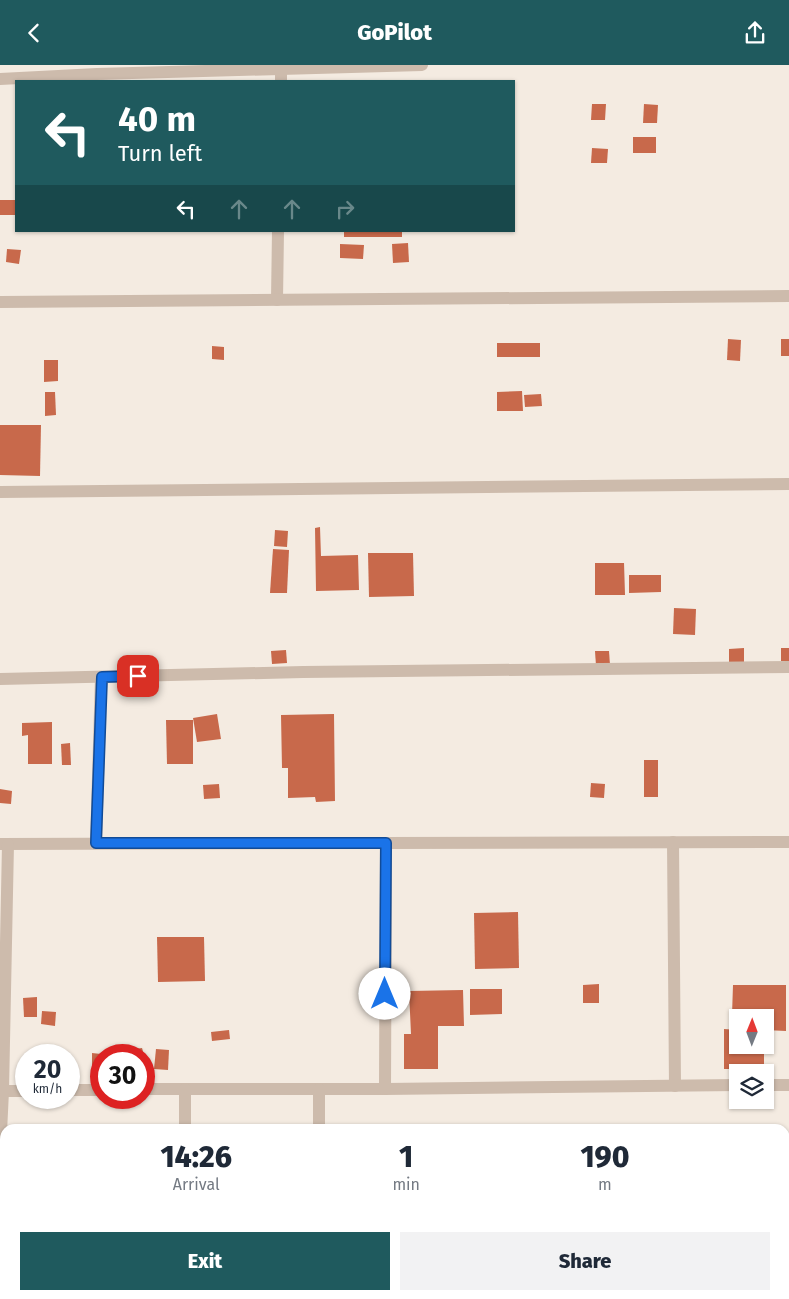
<!DOCTYPE html>
<style>
body{margin:0;font-family:"Fira Sans",sans-serif;background:#f2f2f3;color:#1f2937;height:100vh;display:flex;flex-direction:column;font-size:19px;white-space:nowrap}
*{box-sizing:border-box;margin:0}
p{font-size:16px;color:#747a83}
.icon{flex:none;width:28px;height:28px;fill:none;stroke:currentColor;stroke-width:2;stroke-linecap:round;stroke-linejoin:round}
.map{position:relative;flex:1;overflow:hidden}
.drawer{position:absolute;left:0px;top:1059px;width:790px;height:176px;display:flex;flex-direction:column;background:#fff;border-radius:15px 15px 0 0;box-shadow:0 1px 4px #0004}
.drawer>*{flex:none}
.hud{position:absolute;left:15px;top:15px;width:500px;height:152px;border-radius:0px;box-shadow:0 1px 4px #0004;background:#1f5a5e;color:#fff;overflow:hidden}
.needle{width:32px;rotate:1deg}
.controls{position:absolute;left:729px;top:944px;display:grid;gap:10px}
.controls a{display:grid;place-items:center;width:45px;height:45px;border-radius:0px;background:#fff;box-shadow:0 1px 4px #0004;font-size:25px}
.speed{position:absolute;left:15px;top:979px;display:flex;gap:10px;font-size:25px;font-weight:700;text-align:center}
.speed>*{display:grid;place-content:center;width:65px;height:65px;border-radius:50%;background:#fff;box-shadow:0 1px 4px #0004;line-height:1}
.speed small{font-size:12px;font-weight:400}
.speed .limit{border:8px solid #d22;background:#fff;color:#111}
.pin{position:absolute;display:grid;place-items:center;width:42px;height:42px;color:#fff;margin:-21px;border-radius:10px;box-shadow:0 2px 8px #0006}
.me{position:absolute;width:55px;margin:-28px;rotate:0deg;stroke-linejoin:round;filter:drop-shadow(0 0 4px #0008)}
.turn{display:flex;align-items:center;gap:18px;height:105px;padding:0 20px;font-size:22px}
.turn .icon{width:65px;height:65px;stroke-width:2.5}
.turn b{display:block;font-size:35px;line-height:42px}
.lanes{display:flex;align-items:center;height:48px;padding:0 20px;background:#0003;justify-content:center;gap:25px;direction:ltr}
.lanes .off{opacity:.35}
.eta{display:flex;justify-content:space-evenly;align-items:center;height:85px;text-align:center}
.eta b{font-size:30px;font-weight:800;line-height:35px}
.primary-button{display:flex;gap:10px;margin-top:auto;padding:10px 20px}
.primary-button a{flex:1;height:58px;border-radius:0px;background:#1f5a5e;color:#fff;font-size:20px;font-weight:800;line-height:58px;text-align:center}
.primary-button a+a{background:#f2f2f3;color:#1f2937}
header{display:flex;justify-content:space-between;align-items:center;height:65px;padding:0 20px;background:#1f5a5e;color:#fff;font-size:22px;font-weight:800}
.map>svg:first-child{display:block}
.building{fill:#c8694b}
.lines{fill:none;stroke-linecap:round;stroke-linejoin:round}
.street{stroke:#cdbbac;stroke-width:12}
.route-casing{stroke:#114b97;stroke-width:12}
.route{stroke:#1a73e8;stroke-width:9}
</style>
<header><svg class="icon" aria-label="back" viewBox="0 0 24 24"><path d="M15 5l-7 7 7 7"/></svg>GoPilot<svg class="icon" aria-label="share" viewBox="0 0 24 24"><path d="M12 15V3M7 8l5-5 5 5M5 13v7h14v-7"/></svg></header>
<div class="map">
<svg width="789" height="1234" viewBox="0 0 789 1234">
<rect width="100%" height="100%" fill="#f4ebe1"/>
<!-- building -->
<g class="building">
<polygon points="592,39 606,39 605,55 591,55"/>
<polygon points="644,39 658,40 657,58 643,58"/>
<rect x="633" y="72" width="23" height="16"/>
<polygon points="592,83 608,84 607,98 591,98"/>
<rect x="0" y="135" width="16" height="15"/>
<rect x="344" y="166" width="58" height="6"/>
<polygon points="408,178 409,197 393,198 392,179"/>
<polygon points="340,179 364,180 363,194 340,193"/>
<polygon points="7,184 21,185 19,199 6,197"/>
<polygon points="728,274 741,275 740,296 727,295"/>
<rect x="781" y="274" width="8" height="17"/>
<rect x="497" y="278" width="43" height="14"/>
<polygon points="212,281 224,282 224,295 212,294"/>
<polygon points="44,295 58,295 58,316 44,317"/>
<polygon points="522,326 523,346 497,346 497,327"/>
<polygon points="45,327 55,327 56,350 45,351"/>
<polygon points="541,329 542,341 525,342 524,330"/>
<polygon points="0,360 41,360 40,411 0,410"/>
<polygon points="320,462 321,491 358,490 359,525 316,526 315,463"/>
<polygon points="275,465 288,466 287,482 274,481"/>
<polygon points="273,484 289,485 287,528 270,528"/>
<polygon points="368,488 413,488 414,531 369,532"/>
<polygon points="595,498 624,498 625,530 595,530"/>
<polygon points="629,510 661,510 661,527 629,528"/>
<polygon points="674,543 696,544 695,570 673,569"/>
<polygon points="744,583 744,598 729,598 729,584"/>
<rect x="781" y="583" width="8" height="13"/>
<polygon points="286,585 287,598 272,599 271,586"/>
<polygon points="595,586 609,586 610,600 596,601"/>
<polygon points="217,649 221,674 197,677 193,653"/>
<polygon points="334,649 335,736 316,737 315,732 288,733 288,703 282,703 281,650"/>
<polygon points="166,655 193,655 193,699 167,699"/>
<polygon points="52,657 52,699 28,699 28,670 22,671 22,658"/>
<polygon points="70,678 71,700 62,700 61,679"/>
<rect x="644" y="695" width="14" height="37"/>
<polygon points="591,718 605,719 604,733 590,732"/>
<polygon points="219,719 220,733 204,734 203,720"/>
<polygon points="0,724 12,726 11,739 0,738"/>
<polygon points="518,847 519,903 475,904 474,848"/>
<polygon points="157,872 204,872 205,916 158,917"/>
<polygon points="599,919 599,938 583,938 583,920"/>
<polygon points="733,920 786,920 786,966 765,965 765,952 750,952 750,950 732,950"/>
<polygon points="470,924 502,924 502,949 470,950"/>
<polygon points="463,925 464,961 438,961 438,1004 404,1004 404,969 411,969 409,926"/>
<polygon points="37,932 37,952 24,952 23,933"/>
<polygon points="42,946 56,947 55,961 41,959"/>
<polygon points="731,952 738,952 738,963 730,963"/>
<polygon points="724,964 738,965 738,980 764,980 764,1004 724,1004"/>
<polygon points="229,965 230,974 212,976 211,967"/>
<polygon points="142,983 144,990 129,990 128,985"/>
<polygon points="156,984 169,985 168,1005 154,1004"/>
<polygon points="92,988 101,989 101,1011 92,1011"/>
</g>
<g class="lines">
<!-- street -->
<g class="street">
<polyline points="0,14 97,9 422,0"/>
<polyline points="281,16 281,4"/>
<polyline points="277,235 278,166"/>
<polyline points="0,237 789,231"/>
<polyline points="0,427 789,419"/>
<polyline points="0,614 303,607 789,602"/>
<polyline points="673,777 675,1021"/>
<polyline points="96,778 101,612"/>
<polyline points="0,779 789,777"/>
<polyline points="765,1020 789,1020"/>
<polyline points="144,1024 385,1024 738,1020"/>
<polyline points="385,1024 386,778"/>
<polyline points="69,1025 101,1025"/>
<polyline points="0,1026 26,1026"/>
<polyline points="185,1064 185,1024"/>
<polyline points="319,1064 319,1024"/>
<polyline points="0,1088 3,1026 8,779"/>
<polyline points="785,1228 789,1228"/>
<polyline points="184,1234 184,1230"/>
<polyline points="319,1234 319,1230"/>
<polyline points="351,1234 629,1230"/>
</g>
</g>
<g class="lines">
<defs>
<polyline id="route" points="138,611 102,612 96,778 386,778 385,929"/>
</defs>
<!-- route casing -->
<use href="#route" class="route-casing"/>
<!-- route -->
<use href="#route" class="route"/>
</g>
</svg>
<div class="controls">
<a><svg class="needle" viewBox="-14 -14 28 28"><path d="M0-13l5 13h-10z" fill="#e53935"/><path d="M0 13l5-13h-10z" fill="#747a83"/></svg></a>
<a><svg class="icon" aria-label="layers" viewBox="0 0 24 24"><path d="M12 4l9 5-9 5-9-5zM3 14l9 5 9-5"/></svg></a>
</div>
<div class="speed"><div>20<small>km/h</small></div><div class="limit">30</div></div>
<div class="pin" style="left:138px;top:611px;background:#d93025"><svg class="icon" aria-label="arrive" viewBox="0 0 24 24"><path d="M6 21V4h12l-3 4 3 4H6"/></svg></div>
<svg class="me" style="left:385px;top:929px" viewBox="-20 -20 40 40"><circle r="19" fill="#fff"/><path d="M0-13L10 11 0 6-10 11z" fill="#1a73e8"/></svg>
<div class="hud">
<div class="turn"><svg class="icon" aria-label="left" viewBox="0 0 24 24"><path d="M17 20v-9H6M10 6l-5 5 5 5"/></svg><div><b>40 m</b>Turn left</div></div>
<div class="lanes"><svg class="icon" aria-label="left" viewBox="0 0 24 24"><path d="M17 20v-9H6M10 6l-5 5 5 5"/></svg><svg class="icon off" aria-label="ahead" viewBox="0 0 24 24"><path d="M12 20V5M6 11l6-6 6 6"/></svg><svg class="icon off" aria-label="ahead" viewBox="0 0 24 24"><path d="M12 20V5M6 11l6-6 6 6"/></svg><svg class="icon off" aria-label="right" viewBox="0 0 24 24"><path d="M7 20v-9h11M14 6l5 5-5 5"/></svg></div>
</div>
<section class="drawer">
<div class="eta">
<div><b>14:26</b><p>Arrival</p></div>
<div><b>1</b><p>min</p></div>
<div><b>190</b><p>m</p></div>
</div>
<div class="primary-button"><a>Exit</a><a>Share</a></div>
</section>
</div>
